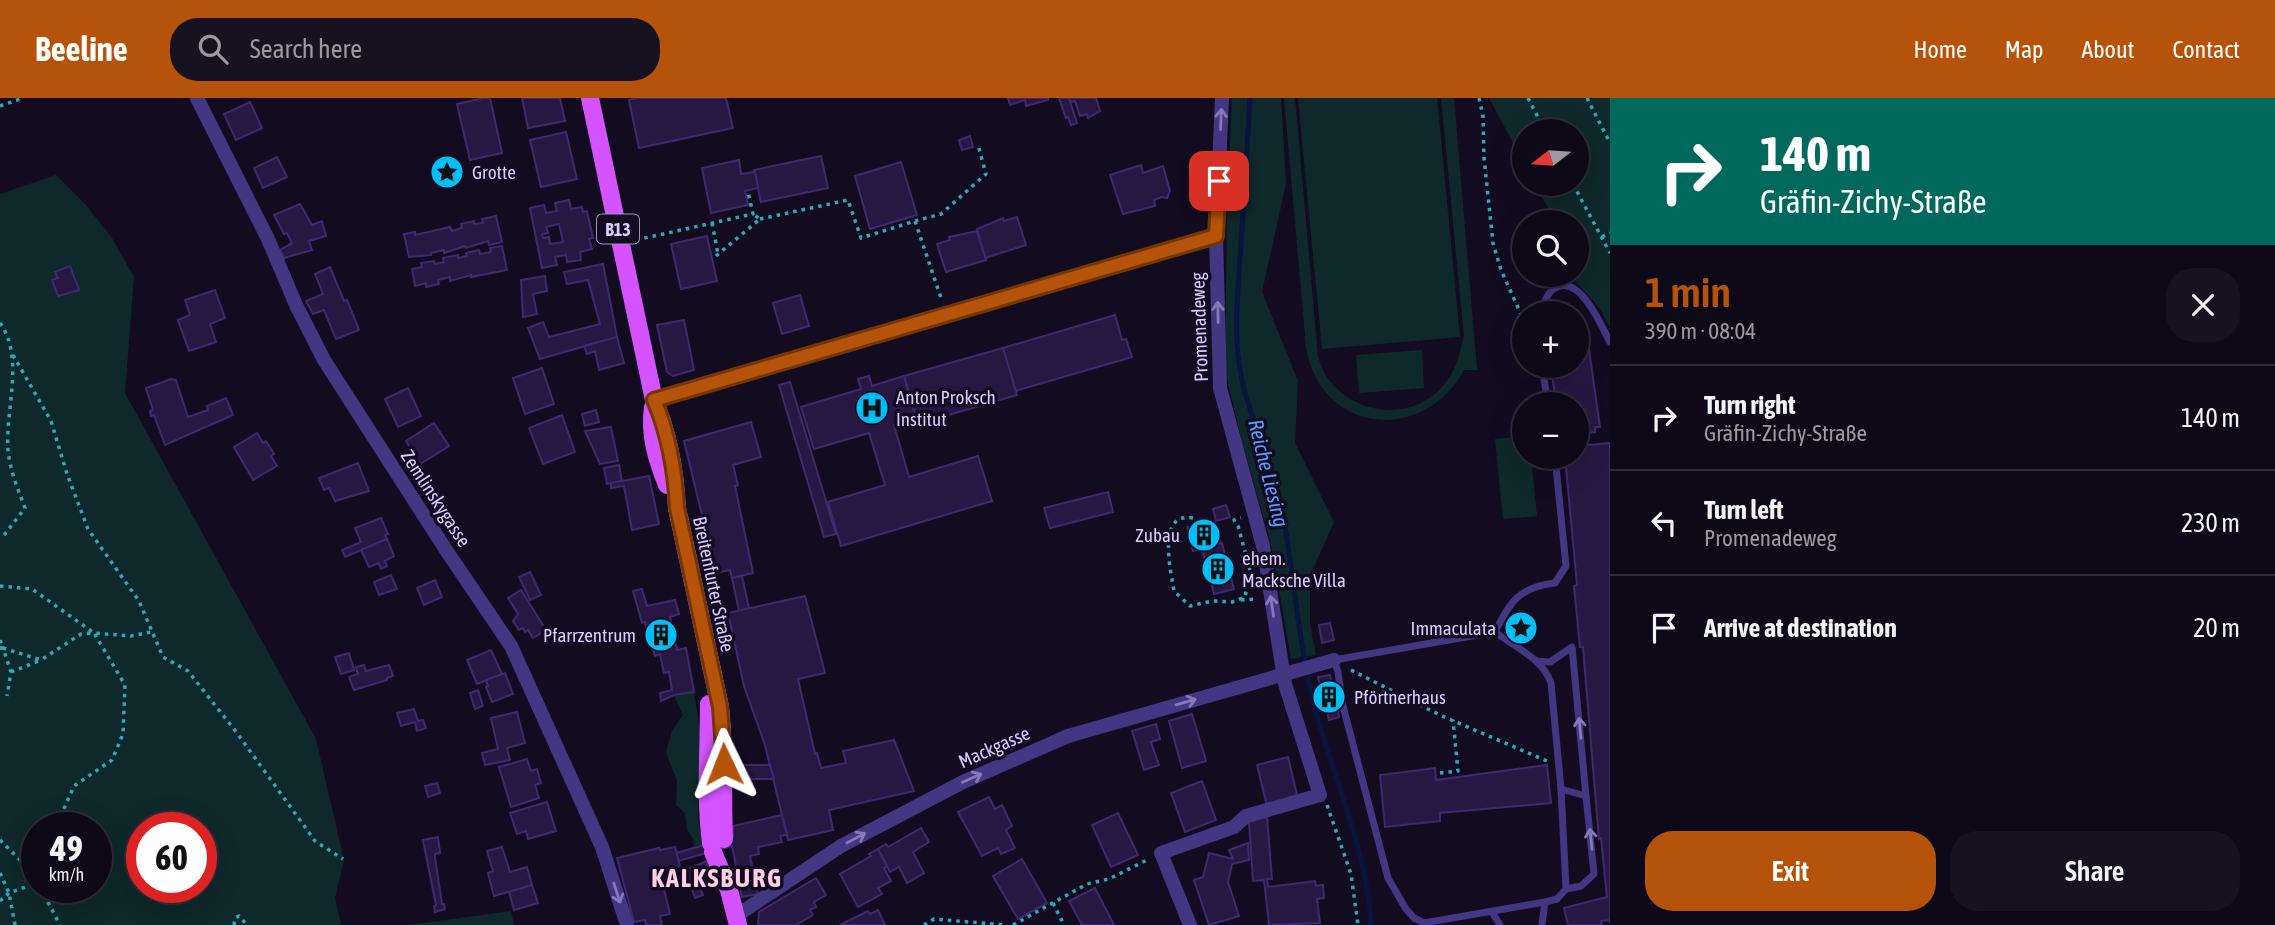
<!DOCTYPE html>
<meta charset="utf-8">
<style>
body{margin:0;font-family:"Asap Condensed",sans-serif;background:#171222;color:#f1f3f6;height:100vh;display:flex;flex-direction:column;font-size:26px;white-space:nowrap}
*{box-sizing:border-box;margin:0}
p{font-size:23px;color:#9b9aa2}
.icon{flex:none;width:38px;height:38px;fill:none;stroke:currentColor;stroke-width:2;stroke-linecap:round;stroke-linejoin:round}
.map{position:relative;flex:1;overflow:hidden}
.drawer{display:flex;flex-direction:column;background:#0e0919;width:665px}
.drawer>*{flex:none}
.top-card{background:#00695c;color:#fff;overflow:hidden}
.needle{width:46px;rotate:253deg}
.controls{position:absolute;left:1512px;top:21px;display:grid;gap:14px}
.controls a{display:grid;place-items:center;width:77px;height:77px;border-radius:50%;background:#0e0919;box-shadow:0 7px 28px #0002,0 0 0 2px #2e2a38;font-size:35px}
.speed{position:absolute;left:21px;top:714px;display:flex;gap:14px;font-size:35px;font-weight:700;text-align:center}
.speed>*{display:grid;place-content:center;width:91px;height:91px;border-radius:50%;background:#0e0919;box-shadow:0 7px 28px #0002,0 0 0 2px #2e2a38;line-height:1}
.speed small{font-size:18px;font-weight:400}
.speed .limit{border:10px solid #d22;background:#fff;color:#111}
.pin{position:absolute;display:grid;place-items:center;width:60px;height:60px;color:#fff;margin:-30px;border-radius:14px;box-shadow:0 4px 10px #0006}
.me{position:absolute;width:77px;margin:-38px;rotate:358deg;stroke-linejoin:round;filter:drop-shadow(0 0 5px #0008)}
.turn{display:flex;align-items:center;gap:24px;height:147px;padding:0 35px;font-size:32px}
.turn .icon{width:91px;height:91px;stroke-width:2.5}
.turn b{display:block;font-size:49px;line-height:60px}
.round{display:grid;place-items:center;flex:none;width:74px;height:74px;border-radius:28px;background:#171222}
.overview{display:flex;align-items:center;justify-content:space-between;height:119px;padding:0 35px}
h1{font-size:42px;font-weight:600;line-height:52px;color:#b45309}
.button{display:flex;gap:14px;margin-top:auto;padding:14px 35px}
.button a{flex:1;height:80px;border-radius:28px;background:#b45309;color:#fff;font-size:28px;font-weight:600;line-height:80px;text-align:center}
.button a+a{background:#171222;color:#f1f3f6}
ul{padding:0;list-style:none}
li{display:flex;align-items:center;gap:21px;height:105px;padding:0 35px;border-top:2px solid #2e2a38}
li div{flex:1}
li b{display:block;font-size:26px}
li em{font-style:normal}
header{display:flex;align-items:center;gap:42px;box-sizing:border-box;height:98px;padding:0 35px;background:#b45309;color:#fff}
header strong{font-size:33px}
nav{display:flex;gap:38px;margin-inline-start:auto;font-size:24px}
.search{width:490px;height:63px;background:#171222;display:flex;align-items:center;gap:18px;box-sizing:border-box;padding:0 24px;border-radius:28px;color:#9b9aa2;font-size:26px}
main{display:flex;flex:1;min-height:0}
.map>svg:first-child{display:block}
.green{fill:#0f282b;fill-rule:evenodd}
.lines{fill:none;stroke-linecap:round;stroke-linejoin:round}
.stream{stroke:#08143f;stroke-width:5}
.building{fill:#261843;stroke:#40296f;stroke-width:2;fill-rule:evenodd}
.path{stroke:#2aabb5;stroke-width:3.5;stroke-dasharray:3.5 5;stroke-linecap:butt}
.service{stroke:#433682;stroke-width:7}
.minor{stroke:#433682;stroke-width:14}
.primary{stroke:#d553ff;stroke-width:18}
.oneway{stroke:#867aba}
.route-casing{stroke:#753606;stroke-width:18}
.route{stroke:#b45309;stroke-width:12}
.labels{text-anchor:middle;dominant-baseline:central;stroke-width:7;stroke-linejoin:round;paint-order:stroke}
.shield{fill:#130c21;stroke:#9e92bc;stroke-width:2}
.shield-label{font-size:18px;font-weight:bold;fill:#d9ccff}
.poi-label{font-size:19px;fill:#d9ccff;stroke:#130c21;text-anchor:start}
.street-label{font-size:19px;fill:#d9ccff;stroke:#130c21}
.water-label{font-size:21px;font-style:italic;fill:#5a9dff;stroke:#130c21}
.district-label{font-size:26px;font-weight:bold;letter-spacing:2px;fill:#ffcee7;stroke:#130c21}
</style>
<header>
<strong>Beeline</strong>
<div class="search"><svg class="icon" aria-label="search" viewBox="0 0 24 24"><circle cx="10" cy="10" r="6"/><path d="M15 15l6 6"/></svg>Search here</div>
<nav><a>Home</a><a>Map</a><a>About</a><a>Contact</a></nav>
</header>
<main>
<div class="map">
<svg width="1610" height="827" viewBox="0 0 1610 827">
<rect width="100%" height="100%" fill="#130c21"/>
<!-- green -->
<g class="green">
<polygon points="1232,0 1281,0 1286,86 1262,194 1298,283 1295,345 1334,424 1310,478 1310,527 1316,557 1291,561 1271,446 1241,340 1225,272 1227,112"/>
<path d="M1284 0H1295L1318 259C1321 267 1324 277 1330 283 1359 320 1418 323 1447 283 1457 270 1460 253 1464 238L1441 0H1454L1477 272H1464C1423 347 1320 336 1306 249Z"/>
<polygon points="1298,0 1437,0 1460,239 1322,251"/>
<polygon points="1489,0 1610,0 1610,229 1600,211 1570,177 1577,177 1577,124 1556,124 1535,86 1577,86 1577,33 1524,33 1524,65"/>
<path d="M56 77 86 107 112 140 134 179 125 295 316 641 344 762 335 800 341 827H0V96ZM37 730H96V789H37ZM142 730H201V789H142Z"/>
<polygon points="1422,252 1424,290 1359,295 1356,257"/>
<polygon points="1524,338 1524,359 1531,359 1537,418 1503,421 1495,341"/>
<polygon points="694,594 700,632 698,722 703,747 694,750 693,740 687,732 685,715 676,707 677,683 666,654 672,633 683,617 674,597"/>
<polygon points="511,813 514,827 408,827"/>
</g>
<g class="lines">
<!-- stream -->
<path class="stream" d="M1250 0C1247 53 1244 106 1240 159 1238 194 1234 230 1239 265 1245 312 1270 356 1280 402 1294 470 1297 539 1314 606 1332 678 1368 753 1371 827"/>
</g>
<!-- building -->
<g class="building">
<polygon points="483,0 490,0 502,55 470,62 457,6"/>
<polygon points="522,0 560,0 565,23 528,30"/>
<polygon points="637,0 726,0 733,30 639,50 629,2"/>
<polygon points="1008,0 1048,0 1048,2 1026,8 1025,2 1010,7"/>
<polygon points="1059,0 1069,0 1077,25 1071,27 1068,19 1066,20"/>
<polygon points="1069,0 1096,0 1100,13 1088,20 1087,16 1080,18 1075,3 1071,4"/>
<polygon points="250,4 262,30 236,42 224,16"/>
<polygon points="566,34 577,81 541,89 530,42"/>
<polygon points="970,38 973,49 962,52 959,42"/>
<polygon points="821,58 828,90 761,104 754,72"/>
<polygon points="277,59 287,79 263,90 254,70"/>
<polygon points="739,62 741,76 755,74 758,90 745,93 748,107 711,115 702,70"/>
<polygon points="901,64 917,117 870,131 855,78"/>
<polygon points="1141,67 1143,75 1163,68 1170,93 1167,100 1162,99 1154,102 1155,108 1123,116 1110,77"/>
<path d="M569 102 571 111 582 109 583 114 587 113 593 140 589 141 592 151 580 154 581 162 567 164 566 157 555 159 557 167 542 170 530 110 544 107 546 115 557 113 555 105ZM559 126 563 144 550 146 549 139 543 140 542 136 548 135 546 129Z"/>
<polygon points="300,106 312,127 322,123 326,138 309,143 312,152 284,160 280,152 292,145 287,135 284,136 274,117"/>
<polygon points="496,118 502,144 489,147 488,143 466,150 465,148 444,155 444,152 431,155 431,157 409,159 404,136 415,134 415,137 450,129 452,133 462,130 461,126 474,123 474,126 483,125 482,121"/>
<polygon points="1017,119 1026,147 985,160 977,131 1003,120 1004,123"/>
<polygon points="977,133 986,162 946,174 937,146 950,142 949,139"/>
<polygon points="707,138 717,183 681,191 671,146"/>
<polygon points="502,148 507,172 471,179 471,177 450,183 450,179 438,182 439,186 426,189 426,185 415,188 412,171 422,169 421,165 434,163 435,166 444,164 443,160 458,157 458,160 467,158 466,155 479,152 480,156 491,154 490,150"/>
<polygon points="603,166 617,239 540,261 528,230 543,224 549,239 600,226 588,182 567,186 564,174"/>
<polygon points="70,168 79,192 58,198 52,182 58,180 55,174"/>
<polygon points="330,169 344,203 347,202 359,232 336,241 324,212 313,216 306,203 323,196 315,176"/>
<polygon points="545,178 547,193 533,196 537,216 523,219 521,182"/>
<polygon points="215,192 225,220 210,226 216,244 189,253 178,222 190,217 185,202"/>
<polygon points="800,197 809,228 782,236 773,205"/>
<polygon points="1115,217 1122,242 1126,241 1132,259 1015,293 1003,250"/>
<polygon points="684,222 694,272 673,278 667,274 657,227"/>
<polygon points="1585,223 1600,329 1595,329 1595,334 1577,336 1577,306 1556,306 1551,268 1577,268 1577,224"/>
<polygon points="617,239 624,265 599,272 595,253 587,256 584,248"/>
<polygon points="1003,250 1017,297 918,326 904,278"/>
<polygon points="542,270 554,306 525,316 513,280"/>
<polygon points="869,278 872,288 904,278 916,321 894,327 909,379 978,358 992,403 841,448 828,404 885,387 869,335 814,351 801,309 861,291 858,281"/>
<polygon points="171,281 176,282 188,319 208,312 207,308 226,300 233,317 165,347 154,317 151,318 150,313 153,312 146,290"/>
<polygon points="790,284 836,436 824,439 779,287"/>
<polygon points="408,290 421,318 398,329 385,301"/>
<polygon points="596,312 599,324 585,328 582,316"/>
<polygon points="562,317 575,354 543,366 529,330"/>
<polygon points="751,324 761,359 733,367 738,387 735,388 753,475 732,480 730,472 716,475 684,343"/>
<polygon points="434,325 449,348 420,366 406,343"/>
<polygon points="611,329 618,363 600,366 585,333"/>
<polygon points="257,335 263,345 266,343 274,356 271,358 277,368 253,382 234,349"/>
<polygon points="1610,345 1610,825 1609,822 1601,823 1602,827 1568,827 1564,810 1607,799 1601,740 1599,741 1583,549 1580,549 1574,488 1577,487 1565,359 1577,359 1577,348"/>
<polygon points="358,365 369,393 335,403 329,390 324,392 319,380"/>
<polygon points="619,367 622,383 607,386 604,370"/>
<polygon points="649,378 659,426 632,432 624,388 611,390 611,385"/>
<polygon points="1108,394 1113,414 1050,430 1044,410"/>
<polygon points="1226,407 1230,419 1216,423 1213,411"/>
<polygon points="381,420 388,436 385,437 387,441 345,459 342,452 361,444 355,430"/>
<polygon points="1215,425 1221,446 1193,453 1187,429"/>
<polygon points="387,441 394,458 385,463 387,468 381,471 379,465 369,469 361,452"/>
<polygon points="1222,445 1234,491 1214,496 1202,450"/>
<polygon points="530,474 541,497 530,502 519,479"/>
<polygon points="391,477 397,491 379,497 374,484"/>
<polygon points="742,478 749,510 739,513 732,480"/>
<polygon points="435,482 442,499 424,507 417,490"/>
<polygon points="642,491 647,508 675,502 679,516 670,519 677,552 686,550 694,594 674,597 661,603 660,595 672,592 669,574 664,575 660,556 655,558 645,524 642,525 633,493"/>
<polygon points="521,492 546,532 533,540 528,532 525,534 523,530 519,532 513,523 518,516 508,500"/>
<polygon points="805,498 825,575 798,581 815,656 817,655 821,670 846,665 843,653 894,642 914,693 829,712 833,732 788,742 765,647 744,588 728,515"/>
<polygon points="1330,525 1334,542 1322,545 1319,527"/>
<polygon points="491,552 502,576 477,586 467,562"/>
<polygon points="349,555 354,572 341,576 335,559"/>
<polygon points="364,567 366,573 389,567 393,578 387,580 387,582 354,592 349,579 358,576 356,569"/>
<polygon points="505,575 513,596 492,604 486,589 488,588 486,582"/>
<polygon points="1330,577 1339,619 1329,622 1318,579"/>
<polygon points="478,592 483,608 475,611 470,595"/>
<polygon points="414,611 418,623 423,622 426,630 417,633 415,624 401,628 397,615"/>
<polygon points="517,614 525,645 507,650 510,662 485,667 482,655 498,651 491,620"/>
<polygon points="1192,616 1206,663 1182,670 1169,623"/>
<polygon points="1156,626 1160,641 1151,644 1159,667 1144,672 1132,633"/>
<polygon points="1288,659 1298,701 1267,708 1257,667"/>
<polygon points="527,661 531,673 537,671 541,685 535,687 539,700 511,709 499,669"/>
<polygon points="737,667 770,667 774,681 737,681"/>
<polygon points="1547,667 1551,705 1440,715 1440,723 1385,729 1380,677 1435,670 1436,682"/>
<polygon points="1202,683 1216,722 1185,734 1171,695"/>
<polygon points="437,685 440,695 428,699 425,688"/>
<polygon points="989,699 995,711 1002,707 1012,728 1006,732 1015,750 1001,756 998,750 982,758 958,714"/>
<polygon points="547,704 556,733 528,741 526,733 517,736 510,715"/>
<polygon points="1118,715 1138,757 1111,769 1092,727"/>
<polygon points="782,717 787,737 780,738 782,744 758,749 759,756 750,758 758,796 742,799 732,748 678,763 676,755 733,739 733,728"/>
<polygon points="1267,719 1272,781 1267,781 1268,789 1315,783 1316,788 1323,787 1324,800 1317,801 1320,825 1269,827 1264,782 1253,783 1249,724"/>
<polygon points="921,730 929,744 913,754 924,775 907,785 899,769 890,774 878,751 886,746 888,749"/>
<polygon points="438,739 440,755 435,756 435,760 442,806 444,806 445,811 435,814 434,808 436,807 423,742"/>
<polygon points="1248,745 1249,762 1232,766 1228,784 1239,818 1209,827 1194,782 1203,779 1209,755 1233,761 1229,752"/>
<polygon points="502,749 510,774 527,769 532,787 494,798 488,775 493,773 487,753"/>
<polygon points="675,749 680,769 660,775 670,816 660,818 662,827 646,827 645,822 634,824 617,760 659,750 660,752"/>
<polygon points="878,751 887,768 884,770 891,783 878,790 882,796 858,809 840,776 871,758 869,756"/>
<polygon points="1022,761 1047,805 1018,821 993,778"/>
<polygon points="707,763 710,786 700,790 703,797 695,800 685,772"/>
<polygon points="816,780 826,797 814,804 816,809 810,812 813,817 796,827 758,827 759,814"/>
<polygon points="532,787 538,805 514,812 509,794"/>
<polygon points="1095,790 1114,827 1082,827 1069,803"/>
<polygon points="878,812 885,827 840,827 868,813 870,816"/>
</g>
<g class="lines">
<!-- path -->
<g class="path">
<polyline points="1479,0 1483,18 1484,60 1493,145 1501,172 1524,223"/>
<polyline points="1528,0 1545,33"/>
<polyline points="1587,0 1610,45"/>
<polyline points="0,8 23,0"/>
<polyline points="1573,86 1610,155"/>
<polyline points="760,121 848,102 861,140 915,123 942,203"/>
<polyline points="915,123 941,116 986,76 978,47"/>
<polyline points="712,125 718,156"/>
<polyline points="1602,139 1610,135"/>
<polyline points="636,142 753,116 748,94"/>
<polyline points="716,158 760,121 753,116"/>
<path d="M0 225C25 260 5 312 8 352 10 372 18 392 25 410L5 436 0 439"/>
<polyline points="13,257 51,323 67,376 88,431 139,503 163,559 188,573 237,635 315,743 343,761"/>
<path d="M1199 426 1193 420C1156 413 1171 474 1174 493L1190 508 1212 503 1232 504 1245 499 1250 472 1238 428 1234 422 1241 420"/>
<polyline points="0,488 32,491 94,535 131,538 151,534"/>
<polyline points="1241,502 1258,501"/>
<polyline points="0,542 3,550 41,562 81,536 94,535 125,587 123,636 112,662 74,688 58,724 58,730"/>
<polyline points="0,550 3,550 11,574 7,598"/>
<polyline points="1351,572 1442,618 1547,663"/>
<polyline points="11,574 41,562"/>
<polyline points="1440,675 1458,673 1453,622"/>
<polyline points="1327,707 1351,776 1358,827"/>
<polyline points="0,742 24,766 37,784"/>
<polyline points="0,775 9,795 15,827"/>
<polyline points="40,789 60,827"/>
<polyline points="0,803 9,795 37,785"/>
<polyline points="1053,805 1064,827"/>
<polyline points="234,827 235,820 239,818 247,827"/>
<polyline points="924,827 934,821 1005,827"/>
<polyline points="1013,827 1087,786 1109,781 1149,761"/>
</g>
<!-- service -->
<g class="service">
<path d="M1542 215C1544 204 1547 192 1560 188 1582 182 1601 227 1610 244"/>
<polyline points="1542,268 1548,306"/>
<path d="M1495 534C1515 549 1543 561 1551 585L1561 691 1566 791 1557 801 1545 804 1424 825 1414 820 1406 811 1388 780 1343 608 1338 574 1334 562Z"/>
<path d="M1495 534C1510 504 1519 489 1555 485L1566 468 1555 359"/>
<polyline points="1537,563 1550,564 1572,549 1586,698"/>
<polyline points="1561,691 1586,698 1594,776 1581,788 1566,791"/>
<polyline points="1492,814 1500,827"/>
<polyline points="1542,827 1545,804"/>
</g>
<!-- minor -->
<g class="minor">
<polyline points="197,0 268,141 296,207 324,262 446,452 511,548 602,749 627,827"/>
<polyline points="654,302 1216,138"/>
<polyline points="736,818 841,748 963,684 1068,638 1334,562"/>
<polyline points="1190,827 1161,755 1234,729 1246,718 1320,697 1285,586 1263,448 1220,290 1216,138 1222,0"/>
</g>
<!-- primary -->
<g class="primary">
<path d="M590 0 654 302C669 337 675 373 677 410L720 609C725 653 722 697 724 741"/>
<path d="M653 309C649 337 657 362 667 387"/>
<path d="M709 606C709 653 705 699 711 745"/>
<polyline points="713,754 729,792 738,827"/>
</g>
</g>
<!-- one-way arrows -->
<defs><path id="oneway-shaft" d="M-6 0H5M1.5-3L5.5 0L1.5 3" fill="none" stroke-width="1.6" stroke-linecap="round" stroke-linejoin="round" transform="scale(1.75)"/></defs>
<g class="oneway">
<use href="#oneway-shaft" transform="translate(1221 21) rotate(-88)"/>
<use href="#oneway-shaft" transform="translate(1218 214) rotate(-91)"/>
<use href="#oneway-shaft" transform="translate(1272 508) rotate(-98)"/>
<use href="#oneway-shaft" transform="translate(1186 604) rotate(-16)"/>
<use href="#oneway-shaft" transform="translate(1580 630) rotate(-95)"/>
<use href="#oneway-shaft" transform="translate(972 680) rotate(-24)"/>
<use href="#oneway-shaft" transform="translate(856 740) rotate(-28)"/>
<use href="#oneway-shaft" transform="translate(1591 741) rotate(-96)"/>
<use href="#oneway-shaft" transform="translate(617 795) rotate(72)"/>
</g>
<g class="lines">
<defs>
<path id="route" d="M724 666 720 609 677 410C675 373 669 337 654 302L1216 138 1219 83"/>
</defs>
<!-- route casing -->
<use href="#route" class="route-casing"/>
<!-- route -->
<use href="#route" class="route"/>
</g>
<!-- icons -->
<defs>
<symbol id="sight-disc" viewBox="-11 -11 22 22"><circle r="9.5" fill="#00bef7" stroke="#130c21"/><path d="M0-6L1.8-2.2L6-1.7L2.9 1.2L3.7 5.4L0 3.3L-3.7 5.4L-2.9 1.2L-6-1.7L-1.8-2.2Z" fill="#111"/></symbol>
<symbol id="hospital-disc" viewBox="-11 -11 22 22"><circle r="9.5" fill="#00bef7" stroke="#130c21"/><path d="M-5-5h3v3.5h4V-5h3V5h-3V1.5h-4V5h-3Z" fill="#111"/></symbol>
<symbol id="building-disc" viewBox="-11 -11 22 22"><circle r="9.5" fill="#00bef7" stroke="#130c21"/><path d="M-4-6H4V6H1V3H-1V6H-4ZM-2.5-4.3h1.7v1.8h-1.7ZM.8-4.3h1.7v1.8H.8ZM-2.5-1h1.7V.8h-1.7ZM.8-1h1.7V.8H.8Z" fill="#111"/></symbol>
</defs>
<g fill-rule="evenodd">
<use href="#sight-disc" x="428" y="55" width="38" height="38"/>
<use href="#hospital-disc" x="853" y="291" width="38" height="38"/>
<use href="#building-disc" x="1185" y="418" width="38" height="38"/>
<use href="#building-disc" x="1199" y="452" width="38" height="38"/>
<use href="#sight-disc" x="1502" y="511" width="38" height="38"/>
<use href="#building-disc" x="642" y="518" width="38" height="38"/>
<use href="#building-disc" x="1310" y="580" width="38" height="38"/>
</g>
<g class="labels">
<!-- shield labels -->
<rect class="shield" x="597" y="116.5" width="42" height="29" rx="5"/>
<g class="shield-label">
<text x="618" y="131">B13</text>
</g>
<!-- poi labels -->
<g class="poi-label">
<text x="472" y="74">Grotte</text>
<text x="896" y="299">Anton Proksch<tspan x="896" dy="22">Institut</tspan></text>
<text x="1180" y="437" text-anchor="end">Zubau</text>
<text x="1242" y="460">ehem.<tspan x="1242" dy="22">Macksche Villa</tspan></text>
<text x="1496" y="530" text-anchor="end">Immaculata</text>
<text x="636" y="537" text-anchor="end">Pfarrzentrum</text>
<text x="1354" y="599">Pförtnerhaus</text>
</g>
<!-- street labels -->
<g class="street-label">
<text transform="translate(1199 229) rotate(-92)">Promenadeweg</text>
<text transform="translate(436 400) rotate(57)">Zemlinskygasse</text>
<text transform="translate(714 486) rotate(78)">Breitenfurter Straße</text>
<text transform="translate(994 649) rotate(-24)">Mackgasse</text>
</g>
<!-- water labels -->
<g class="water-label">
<text transform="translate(1269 375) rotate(76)">Reiche Liesing</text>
</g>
<!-- district labels -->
<g class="district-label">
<text x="717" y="780">KALKSBURG</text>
</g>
</g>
</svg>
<div class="controls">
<a><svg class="needle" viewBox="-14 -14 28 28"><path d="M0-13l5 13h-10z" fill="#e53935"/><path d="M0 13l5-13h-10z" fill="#9b9aa2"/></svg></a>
<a><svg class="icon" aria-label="search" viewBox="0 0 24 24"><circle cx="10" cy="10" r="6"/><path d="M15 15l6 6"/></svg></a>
<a>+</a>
<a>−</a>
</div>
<div class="speed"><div>49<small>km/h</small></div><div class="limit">60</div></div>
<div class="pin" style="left:1219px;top:83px;background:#d93025"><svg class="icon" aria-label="arrive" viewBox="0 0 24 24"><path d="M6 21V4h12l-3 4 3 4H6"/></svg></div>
<svg class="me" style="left:724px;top:666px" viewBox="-20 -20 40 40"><path d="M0-17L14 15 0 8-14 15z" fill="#b45309" stroke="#fff" stroke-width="4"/></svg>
</div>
<section class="drawer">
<div class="top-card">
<div class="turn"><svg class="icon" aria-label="right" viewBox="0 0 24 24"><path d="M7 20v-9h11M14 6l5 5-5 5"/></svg><div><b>140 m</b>Gräfin-Zichy-Straße</div></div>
</div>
<div class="overview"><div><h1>1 min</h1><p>390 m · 08:04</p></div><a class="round"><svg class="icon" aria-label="close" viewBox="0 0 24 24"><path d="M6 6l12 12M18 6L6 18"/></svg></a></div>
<ul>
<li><svg class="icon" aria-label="right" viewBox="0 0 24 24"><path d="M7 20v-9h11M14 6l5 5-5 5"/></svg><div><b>Turn right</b><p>Gräfin-Zichy-Straße</p></div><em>140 m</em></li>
<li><svg class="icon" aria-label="left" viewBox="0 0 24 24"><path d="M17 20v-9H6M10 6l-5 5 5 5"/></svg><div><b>Turn left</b><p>Promenadeweg</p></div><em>230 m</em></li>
<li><svg class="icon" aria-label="arrive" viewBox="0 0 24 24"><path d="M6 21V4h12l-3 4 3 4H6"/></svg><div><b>Arrive at destination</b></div><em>20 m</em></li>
</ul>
<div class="button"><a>Exit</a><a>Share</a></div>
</section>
</main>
